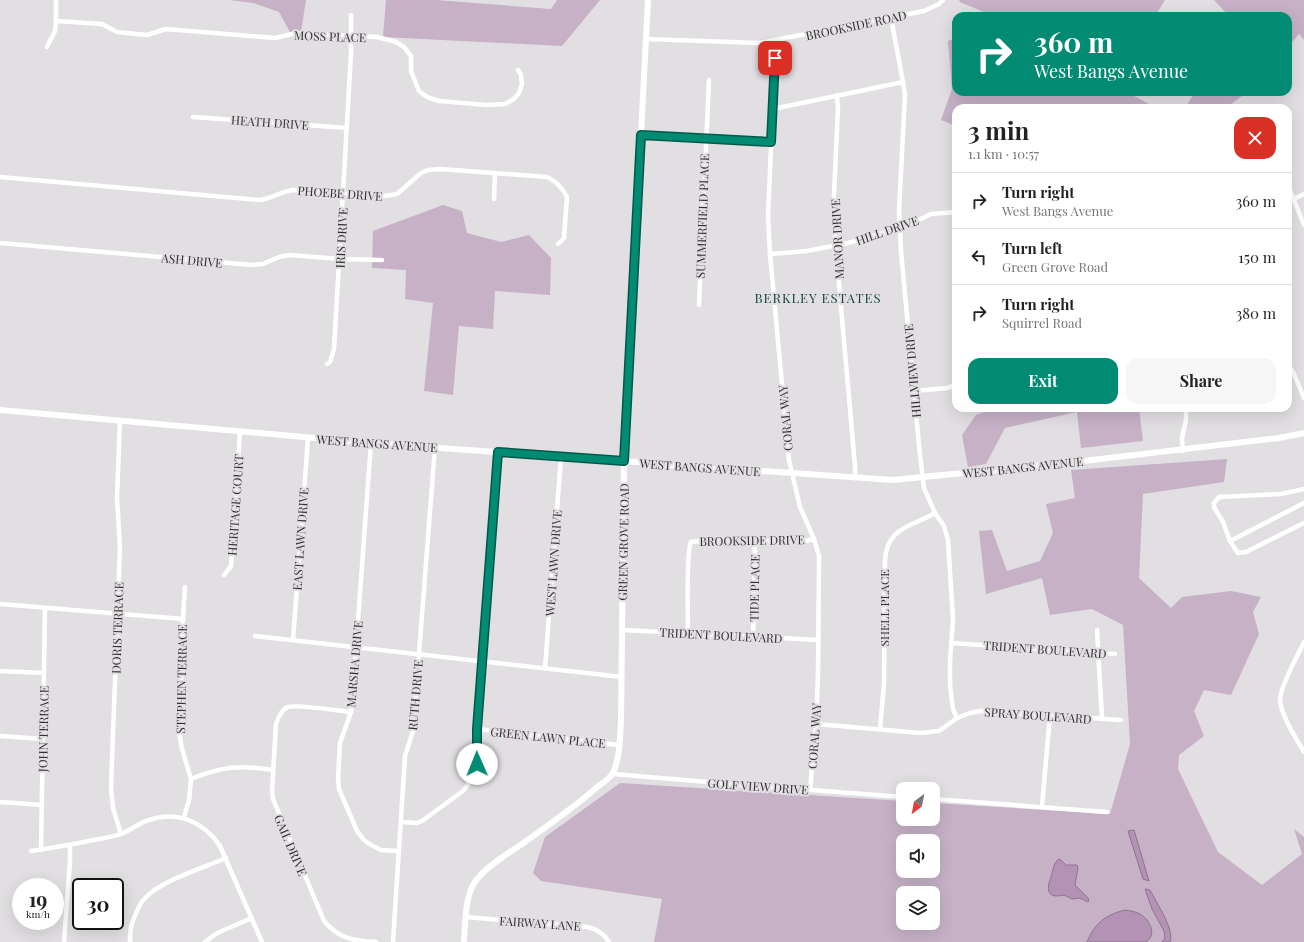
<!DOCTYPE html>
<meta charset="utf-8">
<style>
body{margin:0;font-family:"Playfair Display",serif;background:#f6f6f6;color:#222;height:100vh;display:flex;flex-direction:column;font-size:15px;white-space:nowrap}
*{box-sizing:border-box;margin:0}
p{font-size:13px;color:#767676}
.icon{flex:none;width:22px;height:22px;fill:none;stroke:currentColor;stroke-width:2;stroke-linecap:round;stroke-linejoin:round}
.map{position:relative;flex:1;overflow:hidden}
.details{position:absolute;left:952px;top:104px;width:340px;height:308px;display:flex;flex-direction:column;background:#fff;border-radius:12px;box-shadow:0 4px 16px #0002}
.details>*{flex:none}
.top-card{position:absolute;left:952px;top:12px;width:340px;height:84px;border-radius:12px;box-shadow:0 4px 16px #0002;background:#008b72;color:#fff;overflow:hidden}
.needle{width:26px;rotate:212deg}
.buttons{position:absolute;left:896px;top:782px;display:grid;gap:8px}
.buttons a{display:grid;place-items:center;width:44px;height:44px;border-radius:8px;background:#fff;box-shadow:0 4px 16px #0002;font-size:20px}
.speed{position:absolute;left:12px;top:878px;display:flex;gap:8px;font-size:20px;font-weight:700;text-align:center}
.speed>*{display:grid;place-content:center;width:52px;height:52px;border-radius:50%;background:#fff;box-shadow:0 4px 16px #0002;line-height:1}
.speed small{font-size:10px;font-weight:400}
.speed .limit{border:2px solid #111;border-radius:6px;background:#fff;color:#111}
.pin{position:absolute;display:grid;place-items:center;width:34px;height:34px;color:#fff;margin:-17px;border-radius:8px;box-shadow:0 2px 6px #0006}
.me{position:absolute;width:44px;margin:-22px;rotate:359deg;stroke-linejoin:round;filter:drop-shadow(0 0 3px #0008)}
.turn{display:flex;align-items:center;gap:14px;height:84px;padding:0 16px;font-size:18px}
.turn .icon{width:52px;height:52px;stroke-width:2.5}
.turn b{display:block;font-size:28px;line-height:34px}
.round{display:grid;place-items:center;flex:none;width:42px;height:42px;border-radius:12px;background:#f6f6f6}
.headline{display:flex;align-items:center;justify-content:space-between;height:68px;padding:0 16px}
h1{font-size:24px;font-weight:700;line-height:30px}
.primary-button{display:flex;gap:8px;margin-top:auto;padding:8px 16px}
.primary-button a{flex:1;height:46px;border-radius:12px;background:#008b72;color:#fff;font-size:16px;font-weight:700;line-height:46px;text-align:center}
.primary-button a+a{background:#f6f6f6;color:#222}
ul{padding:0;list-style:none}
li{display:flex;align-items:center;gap:12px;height:56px;padding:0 16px;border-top:1px solid #e0e0e0}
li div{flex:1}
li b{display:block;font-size:15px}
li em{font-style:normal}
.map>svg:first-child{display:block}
.green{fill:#c6b1c7;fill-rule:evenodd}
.water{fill:#b492b6;stroke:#8d748e}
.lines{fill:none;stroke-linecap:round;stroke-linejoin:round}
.street{stroke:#fff;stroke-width:4.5}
.secondary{stroke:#fff;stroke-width:6}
.route-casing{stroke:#005a4a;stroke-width:10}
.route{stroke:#008b72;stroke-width:7}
.labels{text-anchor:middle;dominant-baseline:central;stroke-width:4;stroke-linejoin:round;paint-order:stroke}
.street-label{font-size:12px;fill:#312f31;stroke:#e2dfe2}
.neighbourhood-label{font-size:13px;letter-spacing:1px;fill:#11483b;stroke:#e2dfe2}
</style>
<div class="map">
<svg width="1304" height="942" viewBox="0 0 1304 942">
<rect width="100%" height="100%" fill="#e2dfe2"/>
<!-- green -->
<g class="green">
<polygon points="229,0 306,0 301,32 291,34 279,12 253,3"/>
<polygon points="386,0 436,0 551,9 557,0 600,0 562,46 383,37"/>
<polygon points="959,0 1165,0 1155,16 987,16 986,13 960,2"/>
<polygon points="1214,0 1304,0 1304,40 1299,34 1288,47 1288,16 1229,16"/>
<polygon points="956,38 956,92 1127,92 1156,108 956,108 956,126 941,120 952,89 948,41"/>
<polygon points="1195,92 1247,92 1226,108 1185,108"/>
<polygon points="443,205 462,211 467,233 501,242 529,235 551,258 550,295 495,291 493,329 459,326 453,395 424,391 433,303 405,299 406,270 372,268 373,231"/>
<polygon points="995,408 1139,408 1143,441 1081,448 1077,412 1005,428 986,464 968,467 962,435 976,415"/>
<path d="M1227 459 1224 482 1143 494 1139 578 1171 608 1182 597 1231 591 1261 597 1253 612 1259 634 1231 695 1204 690 1194 711 1204 736 1179 755 1178 769 1218 852 1262 885 1302 854 1294 829 1304 837V942H654L662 899 541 881 533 873 545 837 620 783 903 801V819H933V803L1110 814 1130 744 1123 625 1092 609 1050 615 1042 578 986 594 979 531 992 530 1007 571 1040 561 1053 533 1046 504 1075 498 1071 470ZM903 841H933V871H903ZM903 893H933V923H903Z"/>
</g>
<!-- water -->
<g class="water">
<polygon points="1134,830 1149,881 1143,879 1128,831"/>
<path d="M1059 859 1061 860 1066 865H1077L1078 868 1075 885 1089 899 1088 902 1080 898 1072 899 1064 895C1047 899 1046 890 1051 877 1053 871 1053 863 1059 859Z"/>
<path d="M1145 889 1150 890C1156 902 1175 930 1170 942H1162L1165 938 1164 931 1152 909Z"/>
<path d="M1125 910C1129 911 1134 911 1138 913 1149 918 1158 934 1146 942H1087C1095 923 1105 915 1125 910Z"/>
</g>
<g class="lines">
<!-- street -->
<g class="street">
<polyline points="891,18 903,82 905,95 899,211 901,251 919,446 924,488 935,513 944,526 948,540 953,619 950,661 950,685 953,709 957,718"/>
<polyline points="56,21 102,24 117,32 147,35 166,29 275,38 296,33 377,37 396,42 404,47 411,56 411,71 419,91 427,97 439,101 487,105 505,104 514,99 519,93 522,84 521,75 518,70"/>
<polyline points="646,39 759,43 924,11 939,4 943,0"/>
<polyline points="774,41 775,57 768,216 770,254 789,460 800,507 814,539 819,556 818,674 816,724 810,790"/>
<polyline points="47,47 55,31 56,21 56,0"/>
<polyline points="837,95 838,108 833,216 855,466 855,478"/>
<polyline points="773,109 903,82"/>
<polyline points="193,117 347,128"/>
<polyline points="641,135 771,142"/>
<polyline points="1288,146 1290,145"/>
<path d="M0 177 259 200C271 199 280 192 292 190L384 196 397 194 421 173 428 170 440 169 547 177C556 181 562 187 567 197L564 238 558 244"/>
<polyline points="1288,185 1304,225"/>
<polyline points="494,199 495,173"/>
<polyline points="1294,199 1304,194"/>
<polyline points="0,243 252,265 263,264 279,257 289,255 340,259 382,260"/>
<polyline points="770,254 807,251 848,243 883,233 915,222 931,214 956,212"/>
<polyline points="699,305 709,80"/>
<polyline points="327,364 330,362 334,349 351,53 351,15"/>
<polyline points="1288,364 1294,374 1304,398"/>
<polyline points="914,391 947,388 956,385"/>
<polyline points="120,421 117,497 120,547 111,787 113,808 121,834"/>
<polyline points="371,443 352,702 351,712 340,743 338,778 339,789 357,831 364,840 371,845 381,850 398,851"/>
<polyline points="1183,451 1182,438 1186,420 1186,408"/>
<polyline points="1304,489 1281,494 1219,497 1214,503 1214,507 1223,522 1230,541 1238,553 1246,552 1304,523"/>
<polyline points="1230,541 1304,503"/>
<polyline points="224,575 231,566 240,432"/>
<polyline points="0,604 183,619"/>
<polyline points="623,630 819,640"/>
<polyline points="1097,630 1102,719"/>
<path d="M688 633C688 619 686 550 691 542L721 539 801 542 814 539"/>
<polyline points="255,636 622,677"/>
<polyline points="753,637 755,540"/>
<polyline points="293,640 308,438"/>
<path d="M1304 642C1298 655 1280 687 1280 699 1280 714 1296 738 1304 752"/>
<polyline points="951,643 1115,654"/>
<polyline points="545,668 561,457"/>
<polyline points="0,671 44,673"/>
<path d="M351 712C338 711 298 704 288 707 282 709 278 718 276 724L272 792 273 799 324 921C339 939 354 941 376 942"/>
<polyline points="816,724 921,733 939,731 957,718 970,713 981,711 1121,720"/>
<polyline points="477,729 619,745"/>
<path d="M880 729 884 684 885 560C887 527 911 527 935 513"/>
<polyline points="0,736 43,739"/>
<polyline points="613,774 708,782 903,797"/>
<path d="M191 779C223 766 240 765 273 770"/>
<polyline points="933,799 1107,812"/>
<polyline points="0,802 42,805"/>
<polyline points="1042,806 1050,716"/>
<polyline points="184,817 189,800 191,779 182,749 179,732 183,619 185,587"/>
<path d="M401 822 417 823 422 821 463 791C482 769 475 754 477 729L498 452"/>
<polyline points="41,850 45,608"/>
<path d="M31 851C53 848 73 844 94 840 103 838 113 837 121 834 131 830 139 823 149 820 177 810 204 822 220 846L262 942"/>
<path d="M466 917 587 927C597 929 604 933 609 942"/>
<polyline points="64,942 70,861 70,846"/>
<path d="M130 942C130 935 130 927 133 921 136 912 140 903 146 897 163 880 203 868 226 858"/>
<polyline points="205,942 217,933 252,918"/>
<polyline points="393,942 405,756 413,731 435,447"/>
</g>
<!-- secondary -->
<g class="secondary">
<polyline points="0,410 371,443 636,462 748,472 760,472 764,471 893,480 1075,462 1279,438 1304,433"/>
<path d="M464 942C465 925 465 900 473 885 481 870 508 853 522 844 547 826 572 809 595 789 600 784 610 779 613 773 620 758 620 737 621 721L624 461 648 0"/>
</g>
</g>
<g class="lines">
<defs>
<polyline id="route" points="477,764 477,729 498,452 624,461 641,135 771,142 775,58"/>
</defs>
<!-- route casing -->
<use href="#route" class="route-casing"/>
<!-- route -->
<use href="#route" class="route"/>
</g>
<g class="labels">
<!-- street labels -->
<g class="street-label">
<text transform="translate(856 25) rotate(-12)">BROOKSIDE ROAD</text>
<text transform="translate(330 36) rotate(2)">MOSS PLACE</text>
<text transform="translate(270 122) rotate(4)">HEATH DRIVE</text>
<text transform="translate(340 193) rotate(4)">PHOEBE DRIVE</text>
<text transform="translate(702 216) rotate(-88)">SUMMERFIELD PLACE</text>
<text transform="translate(887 230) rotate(-19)">HILL DRIVE</text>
<text transform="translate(341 238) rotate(-87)">IRIS DRIVE</text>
<text transform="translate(837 239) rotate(-93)">MANOR DRIVE</text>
<text transform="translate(192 260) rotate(5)">ASH DRIVE</text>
<text transform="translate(912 371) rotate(-95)">HILLVIEW DRIVE</text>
<text transform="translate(785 418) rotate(-95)">CORAL WAY</text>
<text transform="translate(377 443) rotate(4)">WEST BANGS AVENUE</text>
<text transform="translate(700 467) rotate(4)">WEST BANGS AVENUE</text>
<text transform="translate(1023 467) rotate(-6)">WEST BANGS AVENUE</text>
<text transform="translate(235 505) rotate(-86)">HERITAGE COURT</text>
<text transform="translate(300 539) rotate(-86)">EAST LAWN DRIVE</text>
<text transform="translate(752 540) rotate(-1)">BROOKSIDE DRIVE</text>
<text transform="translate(623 542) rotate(-89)">GREEN GROVE ROAD</text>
<text transform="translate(553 563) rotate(-86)">WEST LAWN DRIVE</text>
<text transform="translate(754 588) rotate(-89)">TIDE PLACE</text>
<text transform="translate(884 608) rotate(-90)">SHELL PLACE</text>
<text transform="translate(117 628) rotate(-88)">DORIS TERRACE</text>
<text transform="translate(721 635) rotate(3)">TRIDENT BOULEVARD</text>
<text transform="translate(1045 649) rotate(4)">TRIDENT BOULEVARD</text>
<text transform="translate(354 664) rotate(-85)">MARSHA DRIVE</text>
<text transform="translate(181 679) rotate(-89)">STEPHEN TERRACE</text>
<text transform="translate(415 695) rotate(-85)">RUTH DRIVE</text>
<text transform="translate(1038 715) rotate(4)">SPRAY BOULEVARD</text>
<text transform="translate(43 729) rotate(-89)">JOHN TERRACE</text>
<text transform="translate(814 736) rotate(-86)">CORAL WAY</text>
<text transform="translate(548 737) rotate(6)">GREEN LAWN PLACE</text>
<text transform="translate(758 786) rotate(4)">GOLF VIEW DRIVE</text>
<text transform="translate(291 845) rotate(67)">GAIL DRIVE</text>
<text transform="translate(540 923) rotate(4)">FAIRWAY LANE</text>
</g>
<!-- neighbourhood labels -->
<g class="neighbourhood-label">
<text x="818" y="297">BERKLEY ESTATES</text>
</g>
</g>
</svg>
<div class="buttons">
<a><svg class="needle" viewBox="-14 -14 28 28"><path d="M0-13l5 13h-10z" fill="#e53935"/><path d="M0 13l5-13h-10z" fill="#767676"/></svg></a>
<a><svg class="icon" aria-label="sound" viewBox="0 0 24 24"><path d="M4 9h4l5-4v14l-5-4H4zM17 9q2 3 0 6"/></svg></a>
<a><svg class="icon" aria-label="layers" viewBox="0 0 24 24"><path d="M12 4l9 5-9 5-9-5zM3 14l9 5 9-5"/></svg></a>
</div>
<div class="speed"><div>19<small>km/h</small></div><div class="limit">30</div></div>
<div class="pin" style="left:775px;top:58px;background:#d93025"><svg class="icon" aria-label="arrive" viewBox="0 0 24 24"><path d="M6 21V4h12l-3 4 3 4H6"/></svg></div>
<svg class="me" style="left:477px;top:764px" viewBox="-20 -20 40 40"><circle r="19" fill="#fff"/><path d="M0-13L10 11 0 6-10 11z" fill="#008b72"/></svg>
<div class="top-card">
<div class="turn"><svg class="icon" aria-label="right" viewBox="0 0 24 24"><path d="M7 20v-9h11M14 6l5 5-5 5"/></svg><div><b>360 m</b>West Bangs Avenue</div></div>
</div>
<section class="details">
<div class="headline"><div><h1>3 min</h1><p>1.1 km · 10:57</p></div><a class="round" style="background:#d93025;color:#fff"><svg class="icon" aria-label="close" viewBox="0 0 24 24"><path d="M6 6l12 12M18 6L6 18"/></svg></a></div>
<ul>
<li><svg class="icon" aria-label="right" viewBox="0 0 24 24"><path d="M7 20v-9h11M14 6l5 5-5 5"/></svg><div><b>Turn right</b><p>West Bangs Avenue</p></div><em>360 m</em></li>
<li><svg class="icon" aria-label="left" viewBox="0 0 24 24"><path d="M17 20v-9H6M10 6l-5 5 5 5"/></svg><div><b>Turn left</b><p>Green Grove Road</p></div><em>150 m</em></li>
<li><svg class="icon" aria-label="right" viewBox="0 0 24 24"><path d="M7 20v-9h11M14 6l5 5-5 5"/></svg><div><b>Turn right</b><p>Squirrel Road</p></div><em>380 m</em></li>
</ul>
<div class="primary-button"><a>Exit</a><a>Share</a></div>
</section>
</div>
